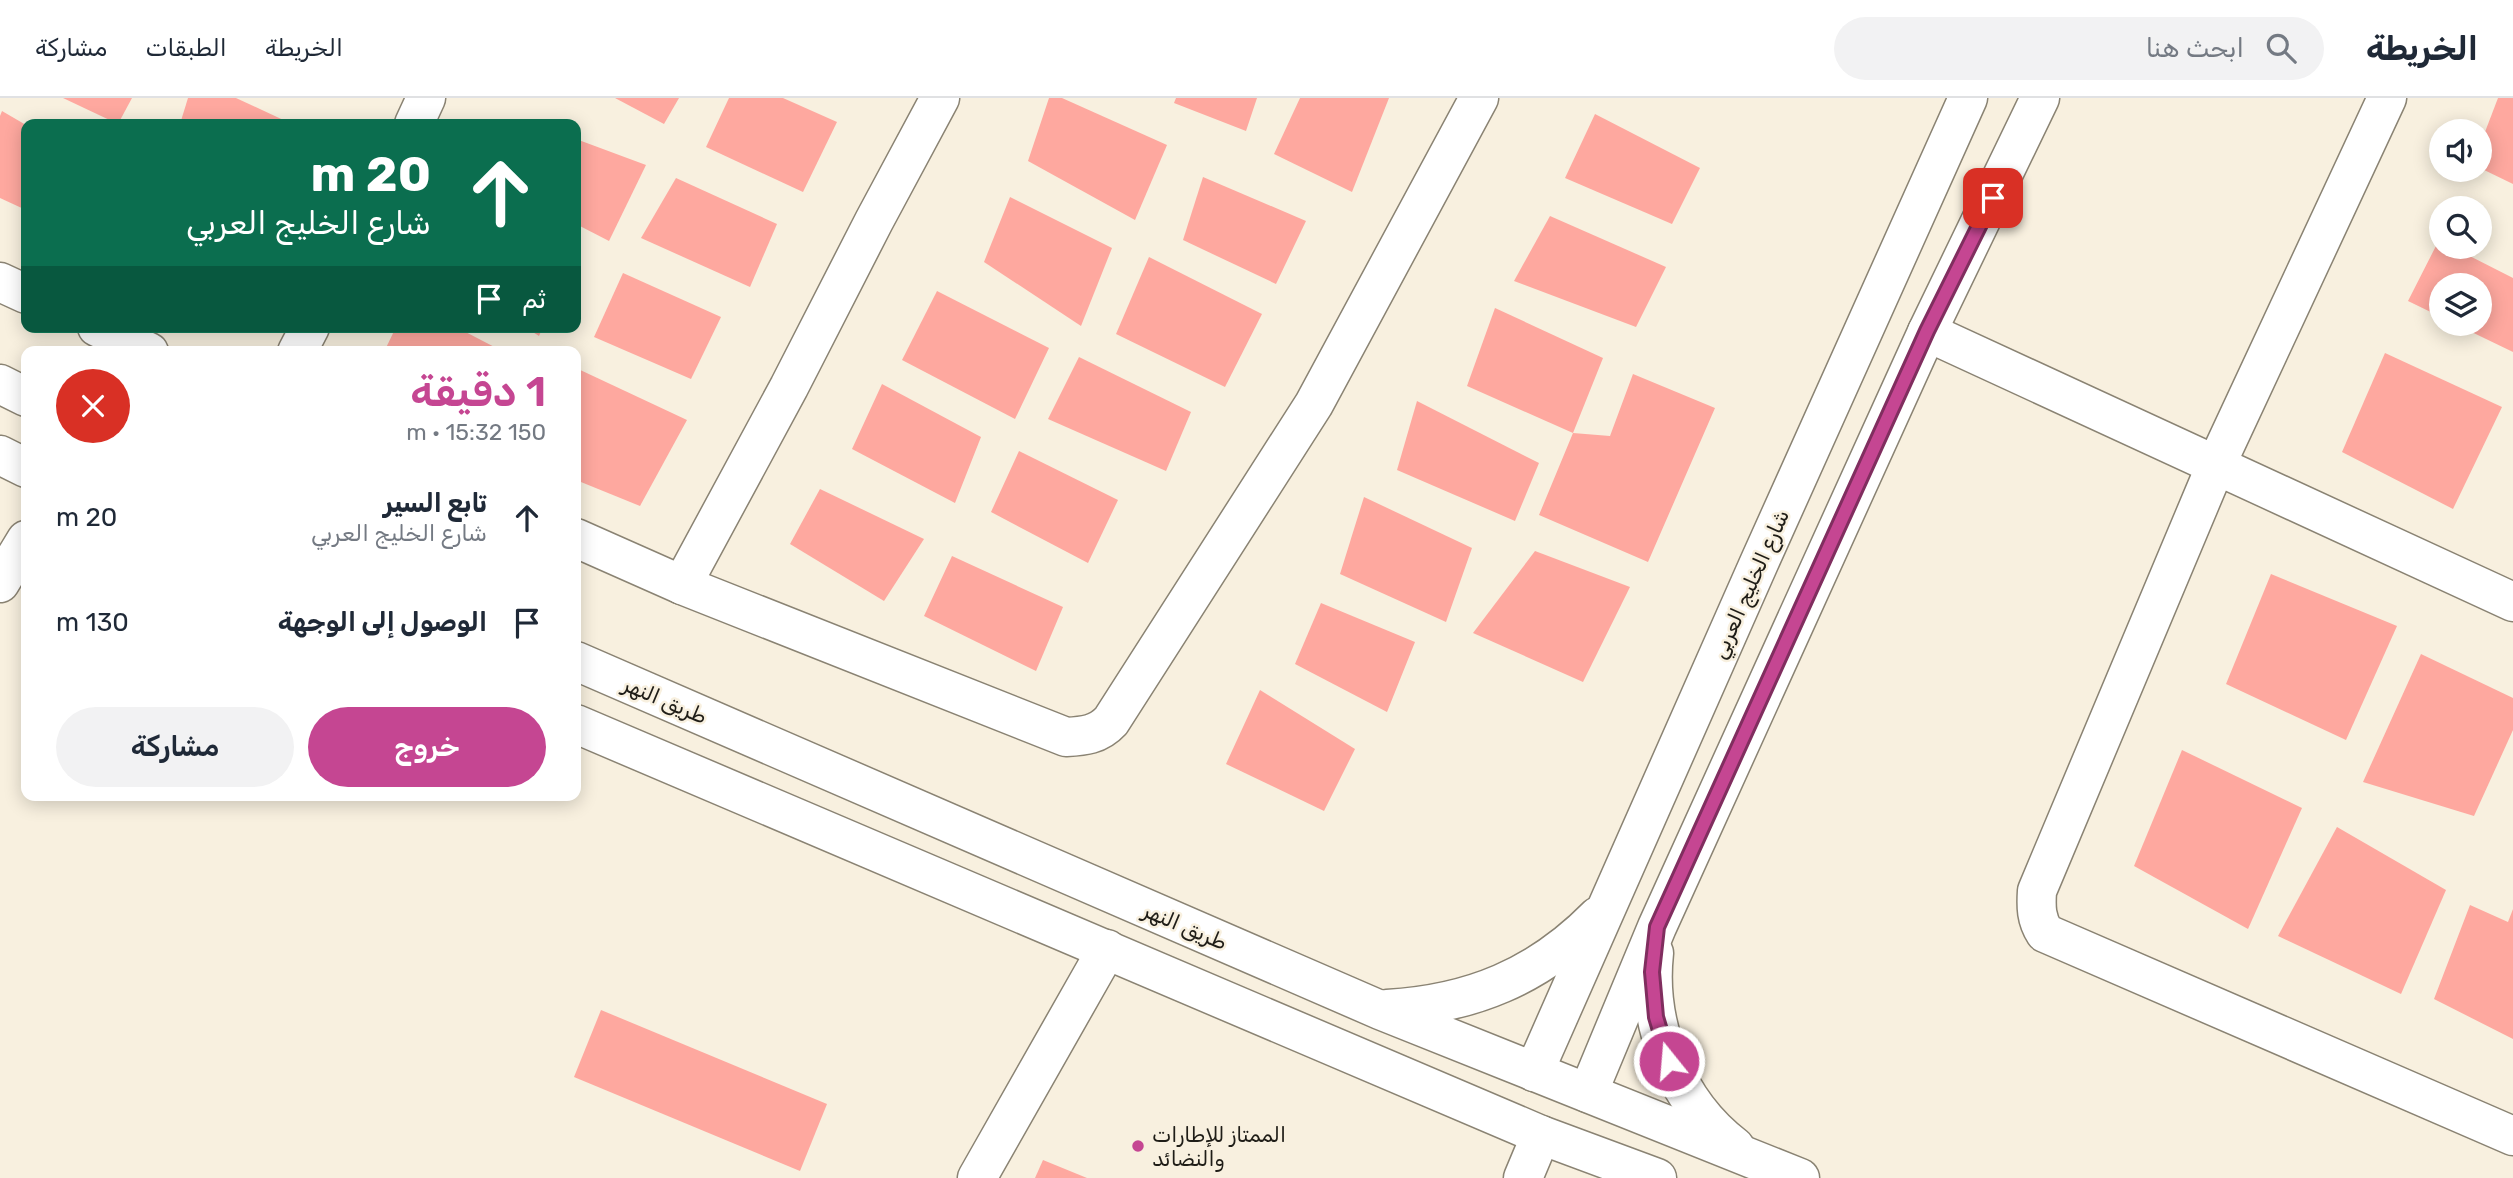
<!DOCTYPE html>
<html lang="ar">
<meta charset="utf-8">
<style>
body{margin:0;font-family:Rubik,"Noto Naskh Arabic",sans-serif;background:#f2f2f3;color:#1f2937;direction:rtl;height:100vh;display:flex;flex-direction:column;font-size:26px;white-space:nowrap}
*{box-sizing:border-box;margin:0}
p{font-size:23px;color:#747a83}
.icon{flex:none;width:38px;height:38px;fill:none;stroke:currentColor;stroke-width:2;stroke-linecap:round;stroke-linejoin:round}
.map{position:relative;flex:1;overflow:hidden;direction:ltr}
.details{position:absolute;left:21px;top:248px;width:560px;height:455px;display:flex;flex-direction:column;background:#fff;border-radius:14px;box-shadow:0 4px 18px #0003;direction:rtl}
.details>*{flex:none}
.guide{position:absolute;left:21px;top:21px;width:560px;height:214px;border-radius:14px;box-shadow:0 4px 18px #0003;direction:rtl;background:#0b6e4f;color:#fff;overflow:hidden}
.fabs{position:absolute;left:2429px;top:21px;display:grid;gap:14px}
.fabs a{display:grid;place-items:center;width:63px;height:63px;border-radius:50%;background:#fff;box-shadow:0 4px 18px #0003;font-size:35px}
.pin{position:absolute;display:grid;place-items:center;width:60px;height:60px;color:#fff;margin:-30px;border-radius:14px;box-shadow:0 4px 10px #0006}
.me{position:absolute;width:77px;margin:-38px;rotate:343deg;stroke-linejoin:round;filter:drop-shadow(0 0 5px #0008)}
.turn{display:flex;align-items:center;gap:24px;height:147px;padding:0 35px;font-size:32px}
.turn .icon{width:91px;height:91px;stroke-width:2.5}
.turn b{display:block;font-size:49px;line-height:60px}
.then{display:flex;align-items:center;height:66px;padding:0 35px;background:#0003;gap:14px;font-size:26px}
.round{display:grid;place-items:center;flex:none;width:74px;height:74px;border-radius:37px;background:#f2f2f3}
.head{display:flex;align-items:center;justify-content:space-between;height:119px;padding:0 35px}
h1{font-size:42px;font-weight:600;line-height:52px;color:#c54692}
.cta{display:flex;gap:14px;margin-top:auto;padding:14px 35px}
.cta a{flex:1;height:80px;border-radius:42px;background:#c54692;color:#fff;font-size:28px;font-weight:600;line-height:80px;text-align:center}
.cta a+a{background:#f2f2f3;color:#1f2937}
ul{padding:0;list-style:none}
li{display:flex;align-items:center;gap:21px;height:105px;padding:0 35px}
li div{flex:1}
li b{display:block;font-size:26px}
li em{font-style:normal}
header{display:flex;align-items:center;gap:42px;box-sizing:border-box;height:98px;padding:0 35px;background:#fff;border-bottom:2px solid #e0e1e3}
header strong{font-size:33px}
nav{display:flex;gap:38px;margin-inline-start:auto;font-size:24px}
.search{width:490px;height:63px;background:#f2f2f3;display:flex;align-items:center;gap:18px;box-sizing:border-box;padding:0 24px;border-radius:38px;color:#747a83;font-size:26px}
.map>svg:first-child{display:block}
.building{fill:#fea89f}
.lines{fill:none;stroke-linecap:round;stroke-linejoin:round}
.minor-casing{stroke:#8a8373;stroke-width:41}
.major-casing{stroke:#8a8373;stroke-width:41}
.minor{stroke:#fff;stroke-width:38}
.major{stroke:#fff;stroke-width:38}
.route-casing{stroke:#802e5f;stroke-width:18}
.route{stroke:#c54692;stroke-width:12}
.poi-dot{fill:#c54692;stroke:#f8f0df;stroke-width:2.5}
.labels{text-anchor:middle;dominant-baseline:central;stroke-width:5;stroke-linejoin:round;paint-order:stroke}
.street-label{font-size:21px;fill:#1f1d17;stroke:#f8f0df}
.poi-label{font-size:21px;fill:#1f1d17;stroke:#f8f0df;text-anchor:start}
</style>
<header>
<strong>الخريطة</strong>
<div class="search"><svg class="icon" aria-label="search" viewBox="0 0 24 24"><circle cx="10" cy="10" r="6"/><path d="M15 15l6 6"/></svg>ابحث هنا</div>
<nav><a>الخريطة</a><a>الطبقات</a><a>مشاركة</a></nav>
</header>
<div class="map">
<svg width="2513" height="1080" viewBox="0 0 2513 1080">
<rect width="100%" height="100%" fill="#f8f0df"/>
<!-- building -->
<g class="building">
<polygon points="63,0 132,0 118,26"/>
<polygon points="188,0 236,0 292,26 180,26"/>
<polygon points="615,0 679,0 664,26"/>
<polygon points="729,0 783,0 837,24 803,94 706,49"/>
<polygon points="1049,0 1062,0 1167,47 1135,122 1028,63"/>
<polygon points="1176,0 1257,0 1246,33 1174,5"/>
<polygon points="1300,0 1389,0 1352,94 1274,56"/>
<polygon points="2498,0 2513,0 2513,86 2480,70 2480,47"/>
<polygon points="2,13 26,27 26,112 0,100 0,18"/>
<polygon points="1595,16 1700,70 1672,126 1565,80"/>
<polygon points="576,41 646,67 609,143 576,126"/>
<polygon points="1203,79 1306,123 1276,186 1183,142"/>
<polygon points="676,80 777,126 750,189 641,140"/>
<polygon points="1010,99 1112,150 1081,228 984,164"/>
<polygon points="1550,118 1666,169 1636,229 1514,183"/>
<polygon points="2439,142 2441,149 2452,149 2513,180 2513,254 2455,226 2480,226 2480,187 2441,187 2441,219 2408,203"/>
<polygon points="1149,159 1262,216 1225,289 1116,236"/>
<polygon points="623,175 721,219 691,281 594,239"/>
<polygon points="937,193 1049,250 1015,321 902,262"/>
<polygon points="1495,210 1603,260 1573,335 1467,288"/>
<polygon points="396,229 456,229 504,254 384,254"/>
<polygon points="525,229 543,229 539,238"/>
<polygon points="2385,255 2502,309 2453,411 2342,354"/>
<polygon points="1079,259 1191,314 1166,373 1048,321"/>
<polygon points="576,270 687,322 640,408 576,382"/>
<polygon points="1633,276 1715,310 1648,464 1539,417 1573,335 1610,338"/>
<polygon points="882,286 981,339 955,405 852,351"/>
<polygon points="1417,303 1539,365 1515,423 1397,372"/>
<polygon points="1019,353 1118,402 1088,465 991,414"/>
<polygon points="820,391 924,441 884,503 790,446"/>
<polygon points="1364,399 1472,450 1446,524 1340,476"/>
<polygon points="1535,453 1630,489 1583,584 1473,535"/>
<polygon points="952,458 1063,509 1036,573 924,518"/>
<polygon points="2271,476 2397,528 2346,642 2226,586"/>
<polygon points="1321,505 1415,544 1387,614 1295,566"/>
<polygon points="2421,556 2513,600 2513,632 2474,718 2363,684"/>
<polygon points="1260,592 1355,651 1324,713 1226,666"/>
<polygon points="2182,652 2302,710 2248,831 2134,768"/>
<polygon points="2337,729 2446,792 2401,896 2278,838"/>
<polygon points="2470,807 2508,824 2513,811 2513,941 2434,901"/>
<polygon points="601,912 827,1006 800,1073 574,979"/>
<polygon points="1043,1062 1087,1080 1035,1080"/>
</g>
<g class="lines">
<defs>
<g id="minor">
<path d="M2387 0 2216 367 2037 793C2036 809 2036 821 2045 835L2513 1038"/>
<polyline points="414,26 426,0"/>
<polyline points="0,184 26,196"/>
<polyline points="97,229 149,254"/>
<polyline points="1927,234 2513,504"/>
<polyline points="297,254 310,229"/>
<path d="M576 440 682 487 1066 639C1084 638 1098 637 1111 623L1314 306 1479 0"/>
<polyline points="0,485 26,442"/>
<polyline points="682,487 789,289 874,123 940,0"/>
<polyline points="977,1080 1107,851"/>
<polyline points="1523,1080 1541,1037"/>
</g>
<g id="major">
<polyline points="0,286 26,299"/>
<polyline points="0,357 26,370"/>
<polyline points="576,563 1380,912 1800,1080"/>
<polyline points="576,626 1541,1037 1657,1080"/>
<path d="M1654 855C1646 928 1677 1005 1735 1049"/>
<path d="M1387 911C1471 906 1538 879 1598 818"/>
<polyline points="1534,974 1759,465 1968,0"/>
<polyline points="1588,995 1657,829 1927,234 2040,0"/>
</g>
</defs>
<!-- minor casing -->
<use href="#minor" class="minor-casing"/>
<!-- major casing -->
<use href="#major" class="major-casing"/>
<!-- minor -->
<use href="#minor" class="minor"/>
<!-- major -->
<use href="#major" class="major"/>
</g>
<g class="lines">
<defs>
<polyline id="route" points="1669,963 1656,919 1652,874 1657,829 1927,233 1993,100"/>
</defs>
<!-- route casing -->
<use href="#route" class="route-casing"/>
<!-- route -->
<use href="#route" class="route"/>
</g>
<!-- markers -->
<circle class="poi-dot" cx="1138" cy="1048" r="7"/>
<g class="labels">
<!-- street labels -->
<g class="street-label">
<text transform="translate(1750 486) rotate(-66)">شارع الخليج العربي</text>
<text transform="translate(665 602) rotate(23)">طريق النهر</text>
<text transform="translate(1185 828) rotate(23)">طريق النهر</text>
</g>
<!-- poi labels -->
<g class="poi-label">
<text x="1152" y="1036">الممتاز للإطارات<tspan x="1152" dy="24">والنضائد</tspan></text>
</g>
</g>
</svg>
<div class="fabs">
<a><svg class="icon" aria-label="sound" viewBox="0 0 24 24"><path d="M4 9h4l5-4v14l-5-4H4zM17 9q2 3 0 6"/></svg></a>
<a><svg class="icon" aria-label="search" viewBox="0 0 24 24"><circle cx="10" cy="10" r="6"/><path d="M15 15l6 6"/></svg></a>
<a><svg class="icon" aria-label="layers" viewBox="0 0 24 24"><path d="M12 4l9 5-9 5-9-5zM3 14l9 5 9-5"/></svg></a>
</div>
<div class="pin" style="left:1993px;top:100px;background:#d93025"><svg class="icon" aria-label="arrive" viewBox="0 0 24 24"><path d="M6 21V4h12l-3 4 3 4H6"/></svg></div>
<svg class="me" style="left:1669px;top:963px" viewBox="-20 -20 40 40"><circle r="17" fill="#c54692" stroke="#fff" stroke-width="3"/><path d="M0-11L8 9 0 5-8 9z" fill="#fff"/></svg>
<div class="guide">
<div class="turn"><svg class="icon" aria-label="ahead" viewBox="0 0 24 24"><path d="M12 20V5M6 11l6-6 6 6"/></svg><div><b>20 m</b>شارع الخليج العربي</div></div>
<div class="then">ثم<svg class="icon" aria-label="arrive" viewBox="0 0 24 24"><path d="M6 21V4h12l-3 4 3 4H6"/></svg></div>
</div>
<section class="details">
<div class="head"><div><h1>1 دقيقة</h1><p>150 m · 15:32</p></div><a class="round" style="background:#d93025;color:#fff"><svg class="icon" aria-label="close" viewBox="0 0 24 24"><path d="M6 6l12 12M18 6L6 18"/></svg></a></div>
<ul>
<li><svg class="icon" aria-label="ahead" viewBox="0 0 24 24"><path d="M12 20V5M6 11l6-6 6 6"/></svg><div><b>تابع السير</b><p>شارع الخليج العربي</p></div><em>20 m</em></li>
<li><svg class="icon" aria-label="arrive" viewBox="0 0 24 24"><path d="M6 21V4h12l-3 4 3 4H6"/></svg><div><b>الوصول إلى الوجهة</b></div><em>130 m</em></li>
</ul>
<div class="cta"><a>خروج</a><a>مشاركة</a></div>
</section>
</div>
